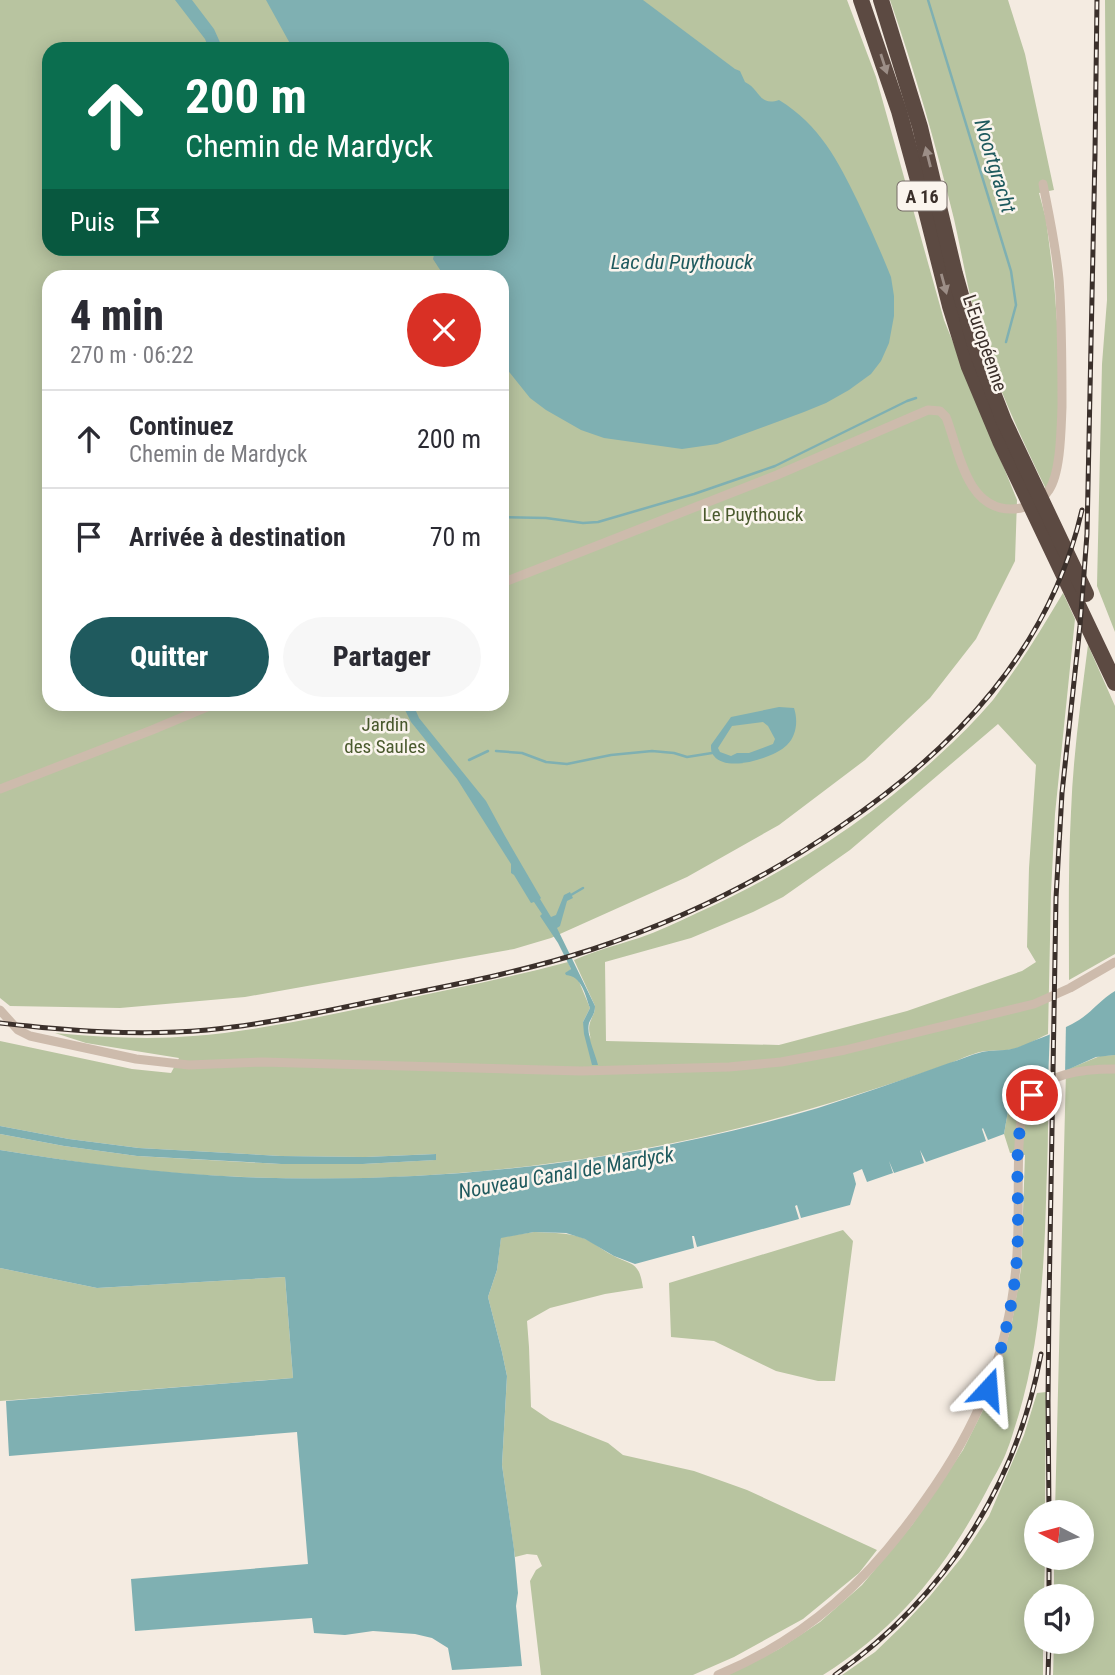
<!DOCTYPE html>
<html lang="fr">
<meta charset="utf-8">
<style>
body{margin:0;font-family:"Roboto Condensed",sans-serif;background:#f7f7f7;color:#2b2b33;height:100vh;display:flex;flex-direction:column;font-size:26px;white-space:nowrap}
*{box-sizing:border-box;margin:0}
p{font-size:23px;color:#7c7c81}
.icon{flex:none;width:38px;height:38px;fill:none;stroke:currentColor;stroke-width:2;stroke-linecap:round;stroke-linejoin:round}
.map{position:relative;flex:1;overflow:hidden}
.drawer{position:absolute;left:42px;top:270px;width:467px;height:441px;display:flex;flex-direction:column;background:#fff;border-radius:21px;box-shadow:0 4px 18px #0003}
.drawer>*{flex:none}
.hud{position:absolute;left:42px;top:42px;width:467px;height:214px;border-radius:21px;box-shadow:0 4px 18px #0003;background:#0b6e4f;color:#fff;overflow:hidden}
.needle{width:46px;rotate:276deg}
.controls{position:absolute;left:1024px;top:1500px;display:grid;gap:14px}
.controls a{display:grid;place-items:center;width:70px;height:70px;border-radius:50%;background:#fff;box-shadow:0 4px 18px #0003;font-size:35px}
.pin{position:absolute;display:grid;place-items:center;width:60px;height:60px;color:#fff;margin:-30px;border:4px solid #fff;border-radius:50%;box-shadow:0 2px 7px #0007}
.me{position:absolute;width:77px;margin:-38px;rotate:19deg;stroke-linejoin:round;filter:drop-shadow(0 0 5px #0008)}
.turn{display:flex;align-items:center;gap:24px;height:147px;padding:0 28px;font-size:32px}
.turn .icon{width:91px;height:91px;stroke-width:2.5}
.turn b{display:block;font-size:49px;line-height:60px}
.then{display:flex;align-items:center;height:66px;padding:0 28px;background:#0003;gap:14px;font-size:26px}
.round{display:grid;place-items:center;flex:none;width:74px;height:74px;border-radius:37px;background:#f7f7f7}
.head{display:flex;align-items:center;justify-content:space-between;height:119px;padding:0 28px}
h1{font-size:42px;font-weight:800;line-height:52px}
.cta{display:flex;gap:14px;margin-top:auto;padding:14px 28px}
.cta a{flex:1;height:80px;border-radius:42px;background:#1f5a5e;color:#fff;font-size:28px;font-weight:800;line-height:80px;text-align:center}
.cta a+a{background:#f7f7f7;color:#2b2b33}
ul{padding:0;list-style:none}
li{display:flex;align-items:center;gap:21px;height:98px;padding:0 28px;border-top:2px solid #e1e1e2}
li div{flex:1}
li b{display:block;font-size:26px}
li em{font-style:normal}
.map>svg:first-child{display:block}
.green{fill:#b8c4a0;fill-rule:evenodd}
.water{fill:#7fb0b2;fill-rule:evenodd}
.pier{fill:#f4ebe1}
.lines{fill:none;stroke-linecap:round;stroke-linejoin:round}
.stream{stroke:#7fb0b2;stroke-width:2.5}
.minor{stroke:#cdbbac;stroke-width:9}
.motorway{stroke:#5c4a42;stroke-width:16}
.rail-casing{stroke:#3b302b;stroke-width:5}
.rail{stroke:#fbf5ee;stroke-width:2.5;stroke-dasharray:8;stroke-linecap:butt}
.oneway{fill:#9c8e87}
.route{stroke:#1a73e8;stroke-width:12;stroke-dasharray:0 21.6}
.labels{text-anchor:middle;dominant-baseline:central;stroke-width:5;stroke-linejoin:round;paint-order:stroke}
.shield{fill:#fbf5ee;stroke:#756b66;stroke-width:2}
.shield-label{font-size:18px;font-weight:bold;fill:#3b302b}
.street-label{font-size:19px;fill:#3b302b;stroke:#fbf5ee}
.park-label{font-size:19px;fill:#4a5a2e;stroke:#fbf5ee}
.water-label{font-size:21px;font-style:italic;fill:#1f5a5e;stroke:#fbf5ee}
</style>
<div class="map">
<svg width="1115" height="1675" viewBox="0 0 1115 1675">
<rect width="100%" height="100%" fill="#f4ebe1"/>
<!-- green -->
<g class="green">
<path d="M0 0H847L876 77 944 320 1017 500 1015 561 976 639 930 698 865 760 779 825 687 877 551 938 514 949 245 997 120 1008 10 1006 0 998ZM49 49H502V248H49ZM49 276H502V704H49Z"/>
<path d="M890 0H1008L1025 54 1054 190 1039 193 1046 219 1054 282 1058 335 1064 445 1046 489C1022 440 999 390 982 338 969 299 963 259 954 219 936 145 915 72 890 0Z"/>
<polygon points="1105,0 1115,0 1115,632 1097,586 1102,364 1107,300"/>
<path d="M1063 593 1075 619 1055 814 1051 893 1048 1034C1037 1039 1026 1046 1014 1049 1005 1051 996 1050 987 1051 975 1052 963 1058 951 1063 860 1095 768 1124 673 1143 496 1179 313 1188 133 1169 88 1164 44 1157 0 1150V1134L64 1146 137 1156 280 1164H363L435 1160V1154L365 1157 281 1156 139 1148 69 1139 0 1126V1041L132 1069 171 1073 179 1058 86 1043 55 1033C101 1037 147 1040 193 1036 258 1031 323 1016 387 1003 447 990 508 978 568 962L571 969 568 972 578 979 590 1008 583 1022 591 1039C589 1033 588 1026 591 1020 593 1014 595 1013 595 1006L574 960C595 951 616 945 639 938 659 931 678 922 697 913 785 873 867 822 937 757 957 739 976 720 993 700 1019 666 1041 630 1063 593ZM998 724 1036 765 1029 868 1027 947 1036 962 1022 971 907 1011 779 1045 606 1041 605 962 691 938 753 912 783 897 850 850Z"/>
<path d="M1088 645 1115 706V954L1069 980C1069 924 1068 868 1071 812 1073 756 1081 700 1088 645Z"/>
<polygon points="1115,1055 1115,1675 1053,1675 1054,1642 1082,1642 1082,1596 1054,1596 1054,1558 1082,1558 1082,1512 1055,1512 1066,1070 1100,1056"/>
<path d="M1046 1079C1050 1120 1047 1161 1046 1202 1044 1274 1039 1348 1018 1417 1014 1429 1011 1441 1006 1453 1001 1466 993 1478 987 1490 946 1568 898 1628 823 1675H727L779 1649 820 1622 862 1585 912 1525 963 1450 989 1398 1011 1328 1021 1269 1025 1155 1010 1153 1004 1134 1009 1105C1023 1099 1032 1086 1046 1079Z"/>
<polygon points="843,1230 853,1241 835,1381 818,1381 776,1371 714,1341 671,1337 669,1283"/>
<path d="M534 1232C551 1233 567 1232 583 1238 594 1242 602 1250 612 1255 633 1266 639 1261 643 1288L605 1294 550 1308 527 1321 529 1347 531 1407 550 1420 608 1443 623 1455 694 1471 747 1490 877 1550 859 1573 803 1619 734 1657 693 1675H541L530 1581 536 1570 542 1566 537 1555 527 1554 515 1557 502 1465 507 1376 502 1352 488 1297 497 1270 501 1237Z"/>
<polygon points="0,1268 97,1288 285,1277 293,1378 0,1401"/>
<polygon points="1046,1392 1045,1512 1036,1512 1036,1558 1045,1558 1044,1596 1036,1596 1036,1642 1043,1642 1043,1675 842,1675 875,1652 903,1625 930,1596 962,1557 989,1516 1024,1435 1037,1393"/>
</g>
<!-- water -->
<g class="water">
<polygon points="175,0 192,0 214,29 223,49 209,49 205,39"/>
<path d="M266 0H643L735 69 740 71 745 82C760 89 759 107 779 100 820 125 838 161 858 202 870 227 881 252 891 277L894 296V316L889 343 881 361 871 374 849 390 826 403 804 412 717 444 682 449 604 438 581 430 546 410 530 398 502 363V276H444L433 259 434 255 430 249 502 248V49H293Z"/>
<path d="M402 704H413L419 718 486 801 505 836 541 898 540 899 551 917 556 915 564 895 570 892 573 898 567 901 560 926 557 928 595 1006C595 1014 592 1016 589 1023 586 1035 595 1053 598 1065H592L584 1034 583 1022 590 1008C585 995 582 976 566 975L565 973 571 969 558 943 540 916 542 914 534 902 531 903 514 875 511 873V864L457 779 411 722Z"/>
<path d="M779 707 794 708C798 720 797 735 787 745 774 758 727 773 714 756 711 753 711 749 711 745L731 717ZM763 722 768 726 775 739 773 744 749 753H737L731 756 720 752 718 748 732 726Z"/>
<path d="M1115 991V1055L1096 1057 1038 1083 1019 1100 1009 1105 1004 1134 988 1140 983 1128 982 1129 986 1141 926 1162 920 1150 924 1163 894 1173 889 1161 893 1173 867 1182 862 1169 853 1173 856 1184 850 1205 801 1218 797 1205 795 1206 799 1219 697 1247 694 1236H692L694 1248 635 1264 614 1256 585 1239 566 1233 534 1232 501 1238 497 1270 488 1297 502 1352 507 1376 502 1465 514 1549 518 1593 516 1606 522 1666 452 1670 448 1648 432 1638 415 1634 373 1631 345 1635 314 1633 312 1618 135 1631 131 1579 308 1564 297 1432 9 1456 6 1401 293 1378 285 1277 97 1288 0 1268V1150C80 1163 160 1173 241 1177 434 1185 632 1163 818 1108 862 1094 905 1079 949 1063 960 1060 970 1055 982 1052 995 1049 1008 1052 1021 1046 1040 1038 1061 1031 1079 1020 1092 1012 1101 999 1115 991Z"/>
<polygon points="0,1126 69,1139 139,1148 281,1156 365,1157 436,1154 436,1160 363,1164 281,1164 137,1156 64,1146 0,1134"/>
</g>
<!-- pier -->
<polygon class="pier" points="1066,1022 1065,1075 1048,1082 1050,1030"/>
<g class="lines">
<!-- stream -->
<g class="stream">
<polyline points="928,0 1011,271 1016,305 1006,342"/>
<polyline points="502,517 546,518 583,523 598,522 694,494 775,466 907,401 916,398"/>
<polyline points="496,751 522,753 546,762 567,764 611,755 652,751 674,753 687,757 712,753"/>
<polyline points="469,760 488,751"/>
<polyline points="571,895 583,888"/>
</g>
<!-- minor -->
<g class="minor">
<path d="M502 583 777 475 928 410 940 411 946 417C959 450 966 510 1012 509 1026 509 1041 502 1049 490 1061 472 1061 428 1062 407 1062 364 1062 321 1059 279 1056 247 1049 215 1043 184"/>
<polyline points="0,789 152,730 214,704"/>
<polyline points="0,1010 18,1030 30,1036 136,1059 189,1065 262,1062 581,1071 729,1067 781,1062 845,1050 1034,1004 1070,988 1115,962"/>
<path d="M718 1675C809 1637 869 1580 925 1500 976 1429 1008 1355 1016 1267 1020 1226 1017 1186 1019 1145 1020 1131 1020 1116 1027 1104 1043 1072 1084 1069 1115 1069"/>
</g>
<!-- motorway -->
<g class="motorway">
<polyline points="861,0 899,111 922,195 950,306 969,367 1000,441 1115,683"/>
<polyline points="881,0 920,127 955,274 977,352 1004,421 1086,594"/>
</g>
<defs>
<g id="rail">
<path d="M0 1023C69 1031 137 1036 207 1030 271 1024 334 1009 398 996 463 983 529 970 593 949 681 920 765 879 841 826 956 748 1050 649 1082 510"/>
<polyline points="1049,1512 1048,1400 1049,1303 1056,898 1062,793 1080,626 1087,534 1095,154 1097,0"/>
<polyline points="1049,1596 1049,1558"/>
<path d="M835 1675C945 1597 1016 1487 1041 1354"/>
<polyline points="1048,1675 1049,1642"/>
</g>
</defs>
<!-- rail casing -->
<use href="#rail" class="rail-casing"/>
<!-- rail -->
<use href="#rail" class="rail"/>
</g>
<!-- one-way arrows -->
<defs><path id="oneway-solid" d="M-6-.8H1V-3.2L6.5 0L1 3.2V.8H-6Z" transform="scale(1.75)"/></defs>
<g class="oneway">
<use href="#oneway-solid" transform="translate(884 64) rotate(72)"/>
<use href="#oneway-solid" transform="translate(928 157) rotate(-104)"/>
<use href="#oneway-solid" transform="translate(944 284) rotate(75)"/>
</g>
<g class="lines">
<!-- route -->
<path class="route" d="M988 1389C1002 1350 1012 1310 1016 1269 1018 1250 1018 1230 1018 1210 1018 1178 1013 1121 1032 1095"/>
</g>
<g class="labels">
<!-- shield labels -->
<rect class="shield" x="897.5" y="181.5" width="49" height="29" rx="5"/>
<g class="shield-label">
<text x="922" y="196">A 16</text>
</g>
<!-- street labels -->
<g class="street-label">
<text transform="translate(985 343) rotate(71)">L'Européenne</text>
</g>
<!-- park labels -->
<g class="park-label">
<text x="753" y="514">Le Puythouck</text>
<text x="385" y="724">Jardin<tspan x="385" dy="22">des Saules</tspan></text>
</g>
<!-- water labels -->
<g class="water-label">
<text transform="translate(995 166) rotate(73)">Noortgracht</text>
<text x="682" y="262">Lac du Puythouck</text>
<text transform="translate(566 1173) rotate(-10)">Nouveau Canal de Mardyck</text>
</g>
</g>
</svg>
<div class="controls">
<a><svg class="needle" viewBox="-14 -14 28 28"><path d="M0-13l5 13h-10z" fill="#e53935"/><path d="M0 13l5-13h-10z" fill="#7c7c81"/></svg></a>
<a><svg class="icon" aria-label="sound" viewBox="0 0 24 24"><path d="M4 9h4l5-4v14l-5-4H4zM17 9q2 3 0 6"/></svg></a>
</div>
<div class="pin" style="left:1032px;top:1095px;background:#d93025"><svg class="icon" aria-label="arrive" viewBox="0 0 24 24"><path d="M6 21V4h12l-3 4 3 4H6"/></svg></div>
<svg class="me" style="left:988px;top:1389px" viewBox="-20 -20 40 40"><path d="M0-17L14 15 0 8-14 15z" fill="#1a73e8" stroke="#fff" stroke-width="4"/></svg>
<div class="hud">
<div class="turn"><svg class="icon" aria-label="ahead" viewBox="0 0 24 24"><path d="M12 20V5M6 11l6-6 6 6"/></svg><div><b>200 m</b>Chemin de Mardyck</div></div>
<div class="then">Puis<svg class="icon" aria-label="arrive" viewBox="0 0 24 24"><path d="M6 21V4h12l-3 4 3 4H6"/></svg></div>
</div>
<section class="drawer">
<div class="head"><div><h1>4 min</h1><p>270 m · 06:22</p></div><a class="round" style="background:#d93025;color:#fff"><svg class="icon" aria-label="close" viewBox="0 0 24 24"><path d="M6 6l12 12M18 6L6 18"/></svg></a></div>
<ul>
<li><svg class="icon" aria-label="ahead" viewBox="0 0 24 24"><path d="M12 20V5M6 11l6-6 6 6"/></svg><div><b>Continuez</b><p>Chemin de Mardyck</p></div><em>200 m</em></li>
<li><svg class="icon" aria-label="arrive" viewBox="0 0 24 24"><path d="M6 21V4h12l-3 4 3 4H6"/></svg><div><b>Arrivée à destination</b></div><em>70 m</em></li>
</ul>
<div class="cta"><a>Quitter</a><a>Partager</a></div>
</section>
</div>
